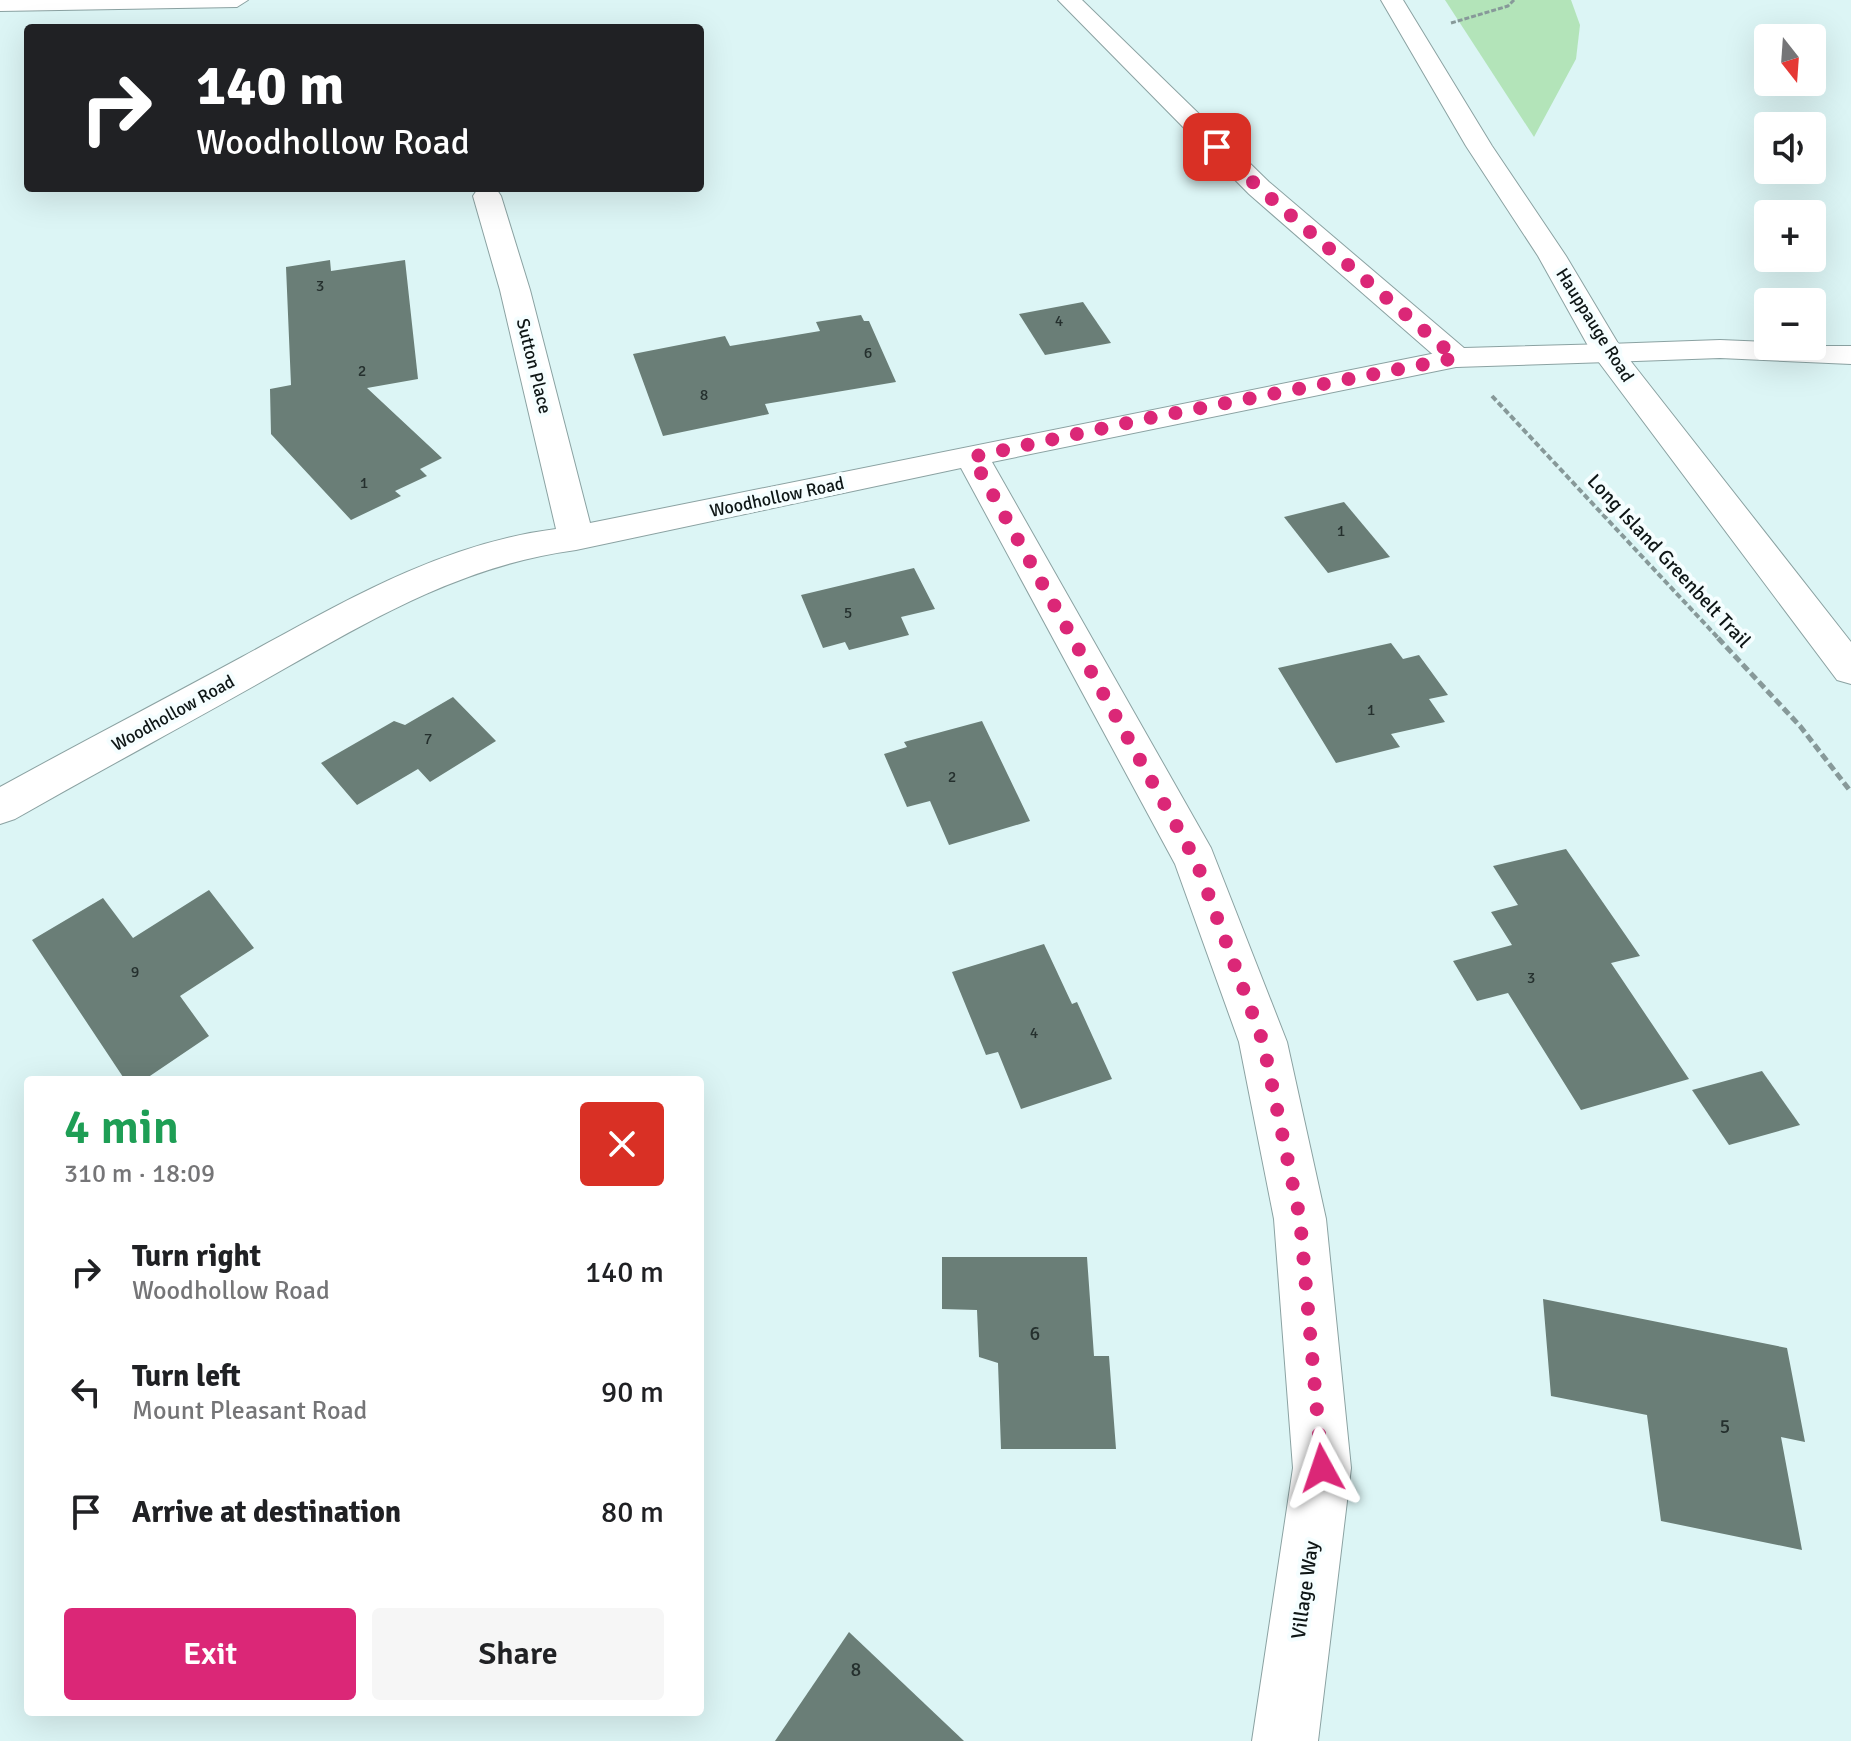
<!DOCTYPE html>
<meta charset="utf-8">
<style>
body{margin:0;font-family:Signika,sans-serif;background:#f6f6f6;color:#202124;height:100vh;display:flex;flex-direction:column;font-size:30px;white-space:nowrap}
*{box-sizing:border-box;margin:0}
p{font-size:26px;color:#757577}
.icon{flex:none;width:44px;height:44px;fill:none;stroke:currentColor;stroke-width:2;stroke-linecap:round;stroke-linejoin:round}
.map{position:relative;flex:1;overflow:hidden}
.details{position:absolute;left:24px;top:1076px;width:680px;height:640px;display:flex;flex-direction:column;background:#fff;border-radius:8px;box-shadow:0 8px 32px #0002}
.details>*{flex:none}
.guide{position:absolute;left:24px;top:24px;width:680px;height:168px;border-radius:8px;box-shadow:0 8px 32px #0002;background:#202124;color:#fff;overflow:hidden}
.needle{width:52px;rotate:163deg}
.controls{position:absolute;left:1754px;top:24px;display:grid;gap:16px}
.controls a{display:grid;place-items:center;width:72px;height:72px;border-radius:8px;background:#fff;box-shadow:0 8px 32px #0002;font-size:40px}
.pin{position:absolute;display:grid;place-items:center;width:68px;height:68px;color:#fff;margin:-34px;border-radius:16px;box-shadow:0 4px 12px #0006}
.me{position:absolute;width:88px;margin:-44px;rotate:355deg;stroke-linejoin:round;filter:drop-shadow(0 0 6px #0008)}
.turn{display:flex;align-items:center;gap:28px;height:168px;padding:0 40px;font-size:36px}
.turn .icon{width:104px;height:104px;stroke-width:2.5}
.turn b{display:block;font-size:56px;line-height:68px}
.round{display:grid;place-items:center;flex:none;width:84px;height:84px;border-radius:8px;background:#f6f6f6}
.summary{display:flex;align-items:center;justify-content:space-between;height:136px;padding:0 40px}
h1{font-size:48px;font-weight:600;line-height:60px;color:#1e9e55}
.button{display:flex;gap:16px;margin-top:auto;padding:16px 40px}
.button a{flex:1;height:92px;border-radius:8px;background:#db2777;color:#fff;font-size:32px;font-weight:600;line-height:92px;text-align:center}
.button a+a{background:#f6f6f6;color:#202124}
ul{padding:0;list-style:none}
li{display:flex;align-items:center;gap:24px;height:120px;padding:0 40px}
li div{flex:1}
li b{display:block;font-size:30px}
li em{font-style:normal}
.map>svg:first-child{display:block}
.green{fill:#b3e4b9}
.building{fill:#6a7e77}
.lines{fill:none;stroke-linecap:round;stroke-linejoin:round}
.minor-casing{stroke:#8ba2a2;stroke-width:2}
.tertiary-casing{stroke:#8ba2a2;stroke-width:2}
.primary-casing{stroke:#8ba2a2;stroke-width:2}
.path-far2{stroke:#879999;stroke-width:3;stroke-dasharray:5 2;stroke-linecap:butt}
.path-far1{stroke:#879999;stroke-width:4;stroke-dasharray:6 3;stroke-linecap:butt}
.path{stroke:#879999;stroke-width:5;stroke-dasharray:8 4;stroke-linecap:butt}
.minor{fill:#fff;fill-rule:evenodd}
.tertiary{fill:#fff;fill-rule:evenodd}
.primary{fill:#fff;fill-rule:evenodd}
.route{stroke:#db2777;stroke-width:14;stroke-dasharray:0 25.2}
.labels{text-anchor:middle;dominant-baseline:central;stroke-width:8;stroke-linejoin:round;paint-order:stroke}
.number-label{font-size:16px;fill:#25302e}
.far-street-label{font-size:18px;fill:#0e1616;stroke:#f5feff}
.street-label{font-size:20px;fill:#0e1616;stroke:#f5feff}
.near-number-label{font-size:20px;fill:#25302e}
</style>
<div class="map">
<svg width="1851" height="1741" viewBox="0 0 1851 1741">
<rect width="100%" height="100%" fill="#dcf5f5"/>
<!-- green -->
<polygon class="green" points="1445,0 1571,0 1580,25 1576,59 1534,137"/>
<!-- building -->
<g class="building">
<polygon points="330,260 331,271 405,260 418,379 367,388 442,458 420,469 427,476 395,491 401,496 351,520 271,434 270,389 291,385 286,267"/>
<polygon points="1083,302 1111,343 1045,355 1019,314"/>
<polygon points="861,315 864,321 869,321 896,382 765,404 769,414 663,436 633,354 725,336 730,346 820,331 816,322"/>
<polygon points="1344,502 1390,557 1328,573 1284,517"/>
<polygon points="914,568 935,609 901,617 909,635 849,650 845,642 823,648 801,595"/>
<polygon points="1391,643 1403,659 1419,655 1448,695 1429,699 1445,722 1391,734 1400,747 1336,763 1278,668"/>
<polygon points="453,697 496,741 430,782 418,769 357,805 321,763 394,721 405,725"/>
<polygon points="982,721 1030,821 949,845 930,801 907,807 884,754 907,747 904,742"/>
<polygon points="1566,849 1640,956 1611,963 1689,1079 1581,1110 1508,993 1477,1001 1453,961 1512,945 1491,912 1518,905 1493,866"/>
<polygon points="209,890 254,948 180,996 209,1036 144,1080 125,1080 32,940 103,898 133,938"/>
<polygon points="1044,944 1072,1004 1077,1002 1112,1079 1021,1109 998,1052 986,1055 952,972"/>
<polygon points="1762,1071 1800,1125 1729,1145 1692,1090"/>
<polygon points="942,1257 1087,1257 1094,1356 1109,1356 1116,1449 1001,1449 998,1363 979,1357 977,1310 942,1309"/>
<polygon points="1543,1299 1787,1348 1805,1442 1781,1437 1802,1550 1661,1521 1647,1415 1551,1396"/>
<polygon points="849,1632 964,1741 775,1741"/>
</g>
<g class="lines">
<defs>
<g id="minor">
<polygon points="0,0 248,0 237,7 0,11"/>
<path d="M486 188 497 190 501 196 530 290 590 523 1456 349 1467 351 1472 358 1467 365 1456 367 992 462 1211 848 1287 1042 1326 1219 1351 1468 1318 1741H1252L1293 1468 1274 1219 1239 1042 1175 864 961 468 576 550C455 566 359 627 254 686 174 731 94 774 15 819L0 824V787C80 743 161 701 242 657 341 603 442 543 556 529L500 290 473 196 477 190Z"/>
<polygon points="1720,340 1768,342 1768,346 1851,346 1851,364 1720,358 1608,362 1597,360 1592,353 1597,346 1608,344"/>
</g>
<polygon id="tertiary" points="1058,0 1082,0 1269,182 1464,348 1608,344 1619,346 1624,353 1619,360 1608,362 1456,367 1445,365 1249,194"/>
<polygon id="primary" points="1381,0 1403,0 1492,146 1566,256 1622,350 1851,642 1851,684 1837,680 1592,353 1538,256 1466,146"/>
</defs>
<!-- minor casing -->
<use href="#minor" class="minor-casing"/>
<!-- tertiary casing -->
<use href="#tertiary" class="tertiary-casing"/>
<!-- primary casing -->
<use href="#primary" class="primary-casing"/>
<!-- path-far2 -->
<polyline class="path-far2" points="1451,23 1508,6 1514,0"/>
<!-- path-far1 -->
<polyline class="path-far1" points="1492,396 1720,640"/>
<!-- path -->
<polyline class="path" points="1718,638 1800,726 1851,792"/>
<!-- minor -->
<use href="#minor" class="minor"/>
<!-- tertiary -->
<use href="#tertiary" class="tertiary"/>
<!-- primary -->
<use href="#primary" class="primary"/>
</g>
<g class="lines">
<!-- route -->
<polyline class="route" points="1217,147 1259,188 1456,358 1150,418 972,457 1196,861 1263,1042 1300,1219 1322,1468"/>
</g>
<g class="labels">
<!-- number labels -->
<g class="number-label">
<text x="320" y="286">3</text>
<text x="1059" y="321">4</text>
<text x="868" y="353">6</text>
<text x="362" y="371">2</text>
<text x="704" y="395">8</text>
<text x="364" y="483">1</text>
<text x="1341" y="531">1</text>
<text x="848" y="613">5</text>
<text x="1371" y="710">1</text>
<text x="428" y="739">7</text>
<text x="952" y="777">2</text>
<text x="135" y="972">9</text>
<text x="1531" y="978">3</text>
<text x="1034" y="1033">4</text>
</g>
<!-- far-street labels -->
<g class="far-street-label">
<text transform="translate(1595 325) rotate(58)">Hauppauge Road</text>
<text transform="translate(534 366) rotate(76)">Sutton Place</text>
<text transform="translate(777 497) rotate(-12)">Woodhollow Road</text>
<text transform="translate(173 713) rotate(-29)">Woodhollow Road</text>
</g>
<!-- street labels -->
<g class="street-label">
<text transform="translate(1669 561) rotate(47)">Long Island Greenbelt Trail</text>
<text transform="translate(1305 1590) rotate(-82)">Village Way</text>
</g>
<!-- near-number labels -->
<g class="near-number-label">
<text x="1035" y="1333">6</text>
<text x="1725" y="1426">5</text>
<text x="856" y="1669">8</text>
</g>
</g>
</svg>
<div class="controls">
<a><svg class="needle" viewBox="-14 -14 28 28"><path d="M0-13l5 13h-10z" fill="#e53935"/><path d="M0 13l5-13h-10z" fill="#757577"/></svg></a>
<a><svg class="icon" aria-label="sound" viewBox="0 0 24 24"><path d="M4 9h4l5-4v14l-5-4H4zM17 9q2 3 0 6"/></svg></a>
<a>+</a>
<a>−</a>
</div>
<div class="pin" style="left:1217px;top:147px;background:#d93025"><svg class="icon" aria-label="arrive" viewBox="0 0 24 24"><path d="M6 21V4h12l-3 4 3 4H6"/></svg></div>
<svg class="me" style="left:1322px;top:1468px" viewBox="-20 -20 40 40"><path d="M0-17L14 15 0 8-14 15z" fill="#db2777" stroke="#fff" stroke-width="4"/></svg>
<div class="guide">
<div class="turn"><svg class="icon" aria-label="right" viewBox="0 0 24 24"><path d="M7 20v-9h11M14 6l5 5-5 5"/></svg><div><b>140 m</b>Woodhollow Road</div></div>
</div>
<section class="details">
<div class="summary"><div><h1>4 min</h1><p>310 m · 18:09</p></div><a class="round" style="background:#d93025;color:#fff"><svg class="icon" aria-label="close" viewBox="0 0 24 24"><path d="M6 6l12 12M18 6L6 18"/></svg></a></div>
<ul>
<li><svg class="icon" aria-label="right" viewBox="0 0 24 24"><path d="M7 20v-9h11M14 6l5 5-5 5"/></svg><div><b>Turn right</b><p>Woodhollow Road</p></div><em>140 m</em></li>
<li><svg class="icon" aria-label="left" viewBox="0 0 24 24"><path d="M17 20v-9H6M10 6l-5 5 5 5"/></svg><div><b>Turn left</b><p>Mount Pleasant Road</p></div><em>90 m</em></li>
<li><svg class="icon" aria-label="arrive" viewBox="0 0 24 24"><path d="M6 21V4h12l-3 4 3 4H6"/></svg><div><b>Arrive at destination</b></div><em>80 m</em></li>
</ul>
<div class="button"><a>Exit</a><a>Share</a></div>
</section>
</div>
